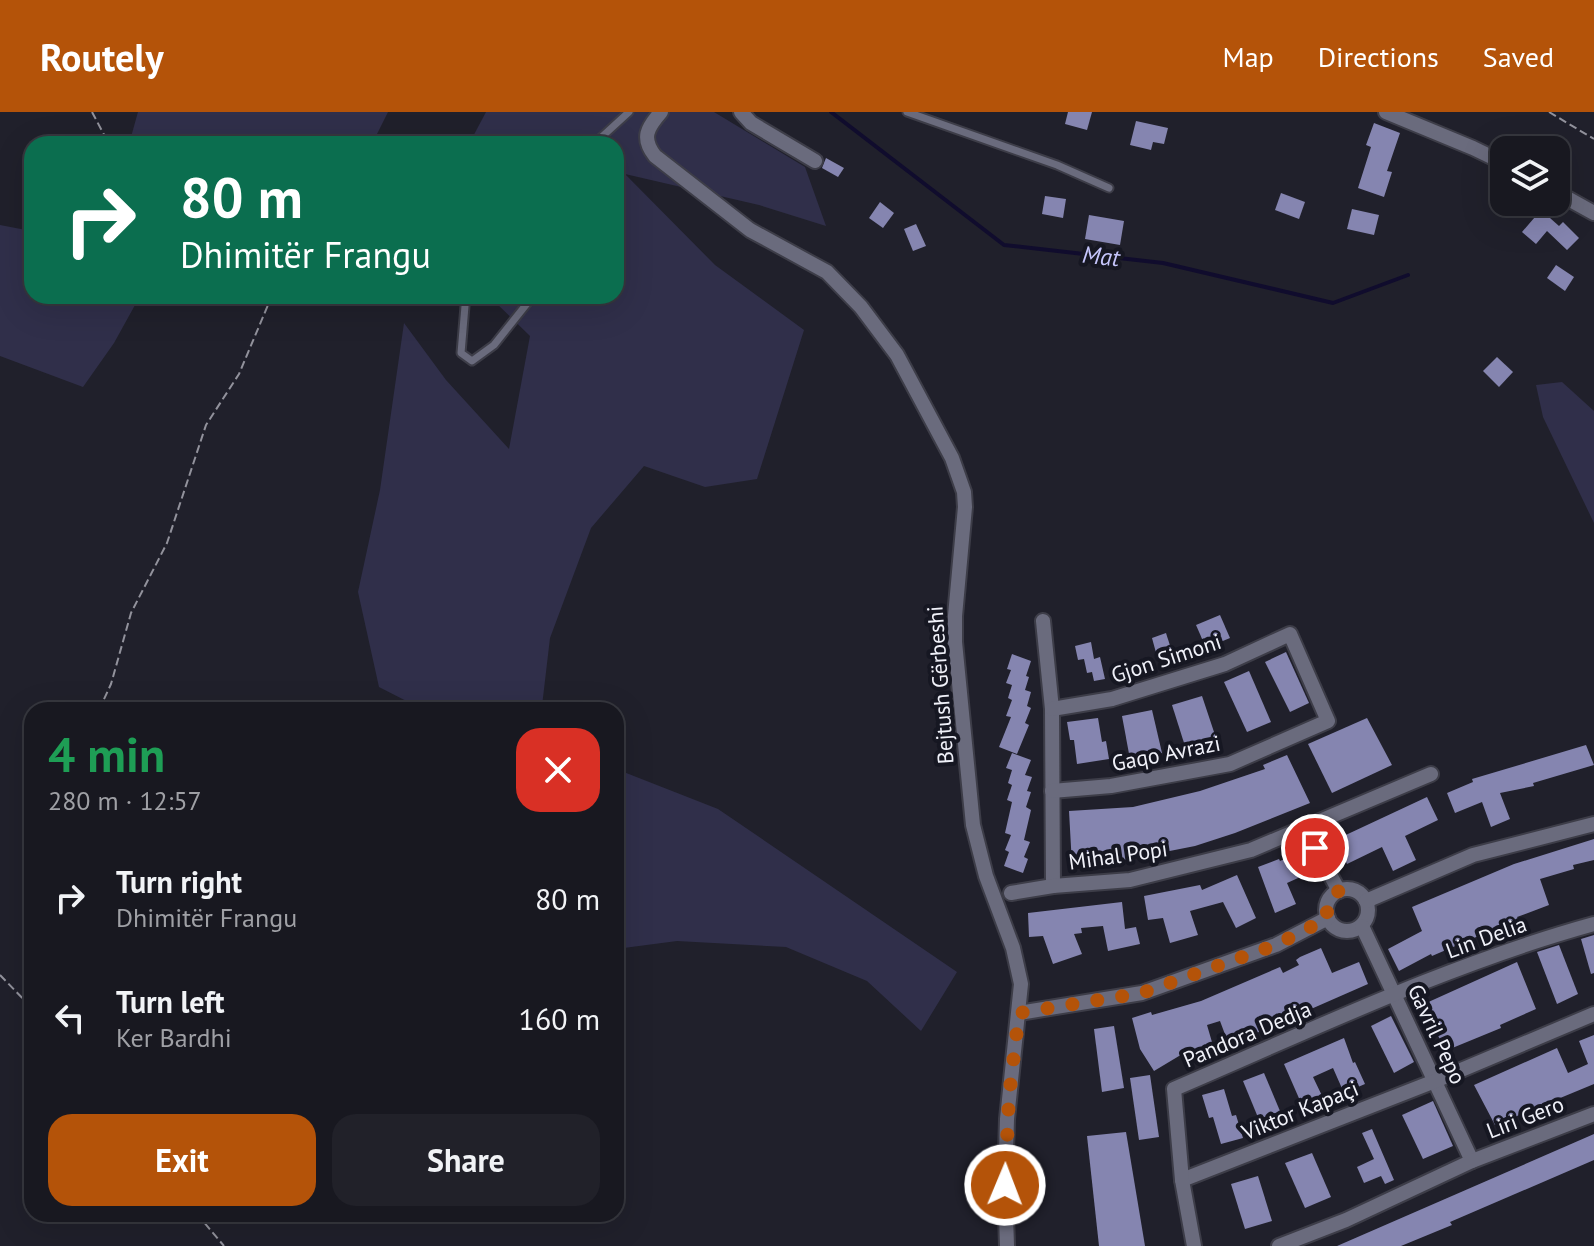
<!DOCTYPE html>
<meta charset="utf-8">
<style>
body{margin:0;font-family:"PT Sans",sans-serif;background:#212129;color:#f1f3f6;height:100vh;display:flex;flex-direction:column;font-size:30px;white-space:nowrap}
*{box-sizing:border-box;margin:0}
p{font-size:26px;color:#9fa0a5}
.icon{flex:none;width:44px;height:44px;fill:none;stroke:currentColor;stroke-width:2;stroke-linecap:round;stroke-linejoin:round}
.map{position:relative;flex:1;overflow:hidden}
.side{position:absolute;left:24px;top:590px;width:600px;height:520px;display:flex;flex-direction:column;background:#181820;border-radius:24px;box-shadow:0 8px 32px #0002,0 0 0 2px #36373e}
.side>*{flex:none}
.banner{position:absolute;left:24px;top:24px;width:600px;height:168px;border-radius:24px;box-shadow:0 8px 32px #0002,0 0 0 2px #36373e;background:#0b6e4f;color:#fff;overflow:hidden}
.controls{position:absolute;left:1490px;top:24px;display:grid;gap:16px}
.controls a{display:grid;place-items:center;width:80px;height:80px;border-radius:16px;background:#181820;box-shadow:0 8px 32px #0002,0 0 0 2px #36373e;font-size:40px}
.pin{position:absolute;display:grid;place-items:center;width:68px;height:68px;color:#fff;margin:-34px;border:4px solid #fff;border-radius:50%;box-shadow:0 2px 8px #0007}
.me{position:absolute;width:88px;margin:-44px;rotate:1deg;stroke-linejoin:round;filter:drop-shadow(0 0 6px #0008)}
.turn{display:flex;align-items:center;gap:28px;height:168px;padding:0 24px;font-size:36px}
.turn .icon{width:104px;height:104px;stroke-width:2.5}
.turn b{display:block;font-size:56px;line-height:68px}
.round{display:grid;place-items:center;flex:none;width:84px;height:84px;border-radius:24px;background:#212129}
.headline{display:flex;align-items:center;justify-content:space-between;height:136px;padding:0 24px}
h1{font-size:48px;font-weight:700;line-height:60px;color:#1e9e55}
.cta{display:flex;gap:16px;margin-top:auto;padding:16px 24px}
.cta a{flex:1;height:92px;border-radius:24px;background:#b45309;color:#fff;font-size:32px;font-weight:700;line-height:92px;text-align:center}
.cta a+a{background:#212129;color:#f1f3f6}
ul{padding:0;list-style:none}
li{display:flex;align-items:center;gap:24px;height:120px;padding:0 24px}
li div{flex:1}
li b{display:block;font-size:30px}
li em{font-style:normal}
header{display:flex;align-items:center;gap:48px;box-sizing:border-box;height:112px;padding:0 40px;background:#b45309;color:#fff}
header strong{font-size:38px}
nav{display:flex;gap:44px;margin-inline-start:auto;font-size:28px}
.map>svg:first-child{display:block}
.green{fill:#302f4a}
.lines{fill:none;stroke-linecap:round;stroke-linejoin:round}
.stream{stroke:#100c2d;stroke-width:4}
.building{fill:#8585b0}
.service-casing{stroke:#3d3d48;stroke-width:11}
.minor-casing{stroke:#3d3d48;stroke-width:18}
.path{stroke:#92929c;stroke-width:2;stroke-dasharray:8 4;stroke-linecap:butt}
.service{stroke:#6a6b7d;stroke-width:7}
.minor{stroke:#6a6b7d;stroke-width:14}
.route{stroke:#b45309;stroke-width:14;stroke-dasharray:0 25.2}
.labels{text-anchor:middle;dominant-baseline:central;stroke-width:8;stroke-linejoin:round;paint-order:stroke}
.street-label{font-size:22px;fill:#f0f1f9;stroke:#161722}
.water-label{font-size:24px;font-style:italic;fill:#c5c5fb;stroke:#161722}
</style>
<header>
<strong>Routely</strong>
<nav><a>Map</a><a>Directions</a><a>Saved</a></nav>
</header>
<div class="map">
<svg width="1594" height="1134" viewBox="0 0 1594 1134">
<rect width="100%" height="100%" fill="#20202b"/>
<!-- green -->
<g class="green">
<polygon points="138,0 388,0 372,32 129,32"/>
<polygon points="486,0 714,0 805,55 826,114 759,93 625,62 715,153 804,218 757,367 705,375 644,354 591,416 550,526 542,594 546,598 424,598 379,575 358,480 380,378 404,211 446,268 509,337 530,224 489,184 616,184 616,32 469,32"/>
<polygon points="0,113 26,118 32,116 32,184 140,184 114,231 83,275 0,244"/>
<polygon points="1562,270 1594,299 1594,411 1543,305 1536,273"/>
<polygon points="616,657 718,697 957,860 921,919 867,869 786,835 677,829 616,837"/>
</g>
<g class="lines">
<!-- stream -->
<polyline class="stream" points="831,0 1004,133 1163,151 1333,191 1408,163"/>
</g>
<!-- building -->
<g class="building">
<polygon points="1068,0 1092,0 1087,18 1065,12"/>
<polygon points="1136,9 1168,16 1164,32 1153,30 1151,38 1130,33"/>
<polygon points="1374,11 1400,21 1387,59 1392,60 1384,85 1358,76 1371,35 1366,33"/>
<polygon points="826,46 844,56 838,65 822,56"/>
<polygon points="1281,81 1305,90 1299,107 1275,98"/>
<polygon points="1045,84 1066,87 1063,106 1042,102"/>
<polygon points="880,90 894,101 883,116 869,106"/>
<polygon points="1352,97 1379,103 1374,123 1347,117"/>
<polygon points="1541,98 1559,114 1563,110 1579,126 1567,138 1547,119 1536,132 1522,120"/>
<polygon points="1089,103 1124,109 1120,133 1085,127"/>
<polygon points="916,112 926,134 913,139 904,117"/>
<polygon points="1556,153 1574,165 1565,179 1547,166"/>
<polygon points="1497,245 1513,260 1499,275 1483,259"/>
<polygon points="1220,503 1230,526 1206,536 1196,513"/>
<polygon points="1166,521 1173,543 1158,548 1152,526"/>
<polygon points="1091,530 1094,547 1100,545 1105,567 1094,569 1092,560 1087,561 1084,547 1078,548 1075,534"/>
<polygon points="1286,540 1309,591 1290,600 1265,550"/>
<polygon points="1012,542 1031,549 1026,564 1029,565 1025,578 1031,580 1027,594 1031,596 1025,611 1029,613 1017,642 999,635 1011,605 1006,604 1012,588 1008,586 1012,573 1006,571 1011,558 1007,557"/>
<polygon points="1249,559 1271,610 1247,620 1224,570"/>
<polygon points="1202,584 1216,626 1185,634 1172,593"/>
<polygon points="1152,598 1162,641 1130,647 1122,604"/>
<polygon points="1098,606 1102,630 1106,629 1109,647 1077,652 1074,628 1070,628 1067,610"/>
<polygon points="1367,606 1392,653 1332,681 1308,632"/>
<polygon points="1586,633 1594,653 1533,671 1534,674 1500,681 1510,707 1491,715 1482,690 1455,701 1447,681 1473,670 1472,667"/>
<polygon points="1012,641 1031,648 1025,663 1032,665 1027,679 1031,680 1026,695 1031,698 1024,728 1030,730 1024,745 1028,747 1023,761 1004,754 1009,740 1005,738 1011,723 1005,721 1012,690 1007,688 1012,673 1008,671 1012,658 1006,656"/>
<polygon points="1287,643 1310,691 1235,721 1195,734 1124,748 1124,750 1072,753 1069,699 1133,695 1200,679 1265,657 1263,653"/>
<polygon points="1427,685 1438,708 1405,724 1416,748 1393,759 1382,735 1347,752 1335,728"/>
<polygon points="1594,727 1594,748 1573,753 1574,757 1540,767 1549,793 1517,805 1518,807 1432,844 1431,842 1399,859 1388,837 1422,819 1412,795 1514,752"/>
<polygon points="1305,738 1316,758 1287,771 1296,792 1275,801 1258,755 1279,747 1280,749"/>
<polygon points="1237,763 1256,806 1236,816 1223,790 1190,799 1198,823 1170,831 1163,806 1148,808 1144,784 1200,773 1202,778"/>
<polygon points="1122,790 1125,817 1136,815 1140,832 1108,839 1103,814 1081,816 1082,821 1074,822 1082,842 1053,852 1043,824 1029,825 1028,801"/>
<polygon points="1594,823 1594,861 1591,862 1581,827"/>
<polygon points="1559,833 1578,882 1557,892 1537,840"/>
<polygon points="1321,836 1332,861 1359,850 1368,872 1229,933 1220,909 1207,913 1214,937 1186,947 1184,941 1154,959 1140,937 1132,906 1151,900 1152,903 1201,889 1280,855 1283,861 1299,853 1296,848 1300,845"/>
<polygon points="1517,850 1536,897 1500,913 1501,916 1445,939 1424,892"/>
<polygon points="1391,904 1414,950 1394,961 1371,914"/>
<polygon points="1114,914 1124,976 1102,980 1094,917"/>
<polygon points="1594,923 1594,972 1495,1013 1474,973 1557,936 1568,961 1588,952 1579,929"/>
<polygon points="1344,926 1353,951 1355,950 1365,972 1344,981 1333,956 1313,965 1325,990 1305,1000 1284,952"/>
<polygon points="1264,961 1285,1011 1264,1020 1243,969"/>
<polygon points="1150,963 1159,1025 1139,1028 1130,966"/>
<polygon points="1224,977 1232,1004 1236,1003 1243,1026 1221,1032 1213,1005 1209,1006 1202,983"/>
<polygon points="1433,989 1453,1034 1423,1047 1402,1003"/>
<polygon points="1372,1017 1394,1068 1385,1072 1381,1064 1364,1071 1357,1055 1374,1047 1362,1021"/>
<polygon points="1126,1020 1145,1134 1099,1134 1087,1024"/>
<polygon points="1594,1022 1594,1048 1450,1110 1452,1113 1401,1134 1337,1134"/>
<polygon points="1312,1041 1331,1085 1305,1096 1285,1051"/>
<polygon points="1258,1064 1272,1109 1245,1117 1231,1072"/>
</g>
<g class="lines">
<defs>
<g id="service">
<polyline points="907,0 1057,53 1109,76"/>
<polyline points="594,32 629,0"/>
<polyline points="463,184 465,194 461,241 472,249 494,233 533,184"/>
</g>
<g id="minor">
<path d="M661 0C647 16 641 26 655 44L750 118 827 160 861 195 897 243 952 346 964 380 965 395 955 504V530L973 713 986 764 1013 836 1021 872 1007 1007 1005 1073 1007 1134"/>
<polyline points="741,0 751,11 815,49"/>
<polyline points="1386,0 1473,36 1504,51"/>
<polyline points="1556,80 1594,101"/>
<polyline points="1043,509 1052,597 1053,774"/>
<polyline points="1052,597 1112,587 1225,552 1290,522 1328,609 1230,652 1111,674 1052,679"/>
<polyline points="1304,715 1339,779"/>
<circle cx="1347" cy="798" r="21"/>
<polyline points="1011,781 1053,774 1130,768 1251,738 1431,662"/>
<polyline points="1366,789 1473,743 1594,712"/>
<polyline points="1362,814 1472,1049"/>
<polyline points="1019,901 1142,881 1276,833 1328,806"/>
<polyline points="1182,1068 1435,969 1594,902"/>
<path d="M1194 1134 1182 1068 1174 977C1312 918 1449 852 1594 812"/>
<polyline points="1279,1134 1346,1108 1472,1049 1594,1002"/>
</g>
</defs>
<!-- service casing -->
<use href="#service" class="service-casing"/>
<!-- minor casing -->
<use href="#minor" class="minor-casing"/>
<!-- path -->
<g class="path">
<polyline points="92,0 109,32"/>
<polyline points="1549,0 1594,27"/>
<polyline points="99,598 111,572 131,501 167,431 206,313 239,262 268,193 275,184"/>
<path d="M32 711C23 741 19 777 32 807"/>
<polyline points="0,863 32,896"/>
<polyline points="197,1102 224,1134"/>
</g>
<!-- service -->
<use href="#service" class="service"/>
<!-- minor -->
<use href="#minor" class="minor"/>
</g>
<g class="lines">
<!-- route -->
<path class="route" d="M1005 1073 1009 985 1019 901 1142 881 1276 833 1328 806C1325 794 1328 785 1339 779L1315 736"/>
</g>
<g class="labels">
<!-- street labels -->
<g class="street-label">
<text transform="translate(1166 546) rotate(-18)">Gjon Simoni</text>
<text transform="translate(940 573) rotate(-94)">Bejtush Gërbeshi</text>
<text transform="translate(1166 641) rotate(-11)">Gaqo Avrazi</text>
<text transform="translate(1118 743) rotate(-8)">Mihal Popi</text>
<text transform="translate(1486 825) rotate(-20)">Lin Delia</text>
<text transform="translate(1247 922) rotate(-23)">Pandora Dedja</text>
<text transform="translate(1437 922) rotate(65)">Gavril Pepo</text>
<text transform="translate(1300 998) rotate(-22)">Viktor Kapaçi</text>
<text transform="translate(1525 1005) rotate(-21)">Liri Gero</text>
</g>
<!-- water labels -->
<g class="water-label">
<text transform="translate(1101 144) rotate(6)">Mat</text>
</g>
</g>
</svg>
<div class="controls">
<a><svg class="icon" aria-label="layers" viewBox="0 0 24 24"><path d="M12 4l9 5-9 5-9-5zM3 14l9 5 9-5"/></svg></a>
</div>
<div class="pin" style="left:1315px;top:736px;background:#d93025"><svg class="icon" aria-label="arrive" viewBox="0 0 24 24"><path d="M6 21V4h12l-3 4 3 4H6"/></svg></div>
<svg class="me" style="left:1005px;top:1073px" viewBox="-20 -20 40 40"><circle r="17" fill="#b45309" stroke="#fff" stroke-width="3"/><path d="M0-11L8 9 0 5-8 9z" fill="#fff"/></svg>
<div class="banner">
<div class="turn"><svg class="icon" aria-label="right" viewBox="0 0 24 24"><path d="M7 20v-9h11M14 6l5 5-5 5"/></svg><div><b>80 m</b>Dhimitër Frangu</div></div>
</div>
<section class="side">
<div class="headline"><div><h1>4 min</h1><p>280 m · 12:57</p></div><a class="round" style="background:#d93025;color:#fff"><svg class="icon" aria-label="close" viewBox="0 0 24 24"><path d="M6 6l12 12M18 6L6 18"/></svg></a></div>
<ul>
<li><svg class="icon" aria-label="right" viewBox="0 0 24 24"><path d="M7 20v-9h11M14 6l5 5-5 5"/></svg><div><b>Turn right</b><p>Dhimitër Frangu</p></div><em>80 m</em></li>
<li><svg class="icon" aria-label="left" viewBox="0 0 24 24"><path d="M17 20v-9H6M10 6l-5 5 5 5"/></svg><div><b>Turn left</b><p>Ker Bardhi</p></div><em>160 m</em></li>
</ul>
<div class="cta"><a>Exit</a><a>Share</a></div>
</section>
</div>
